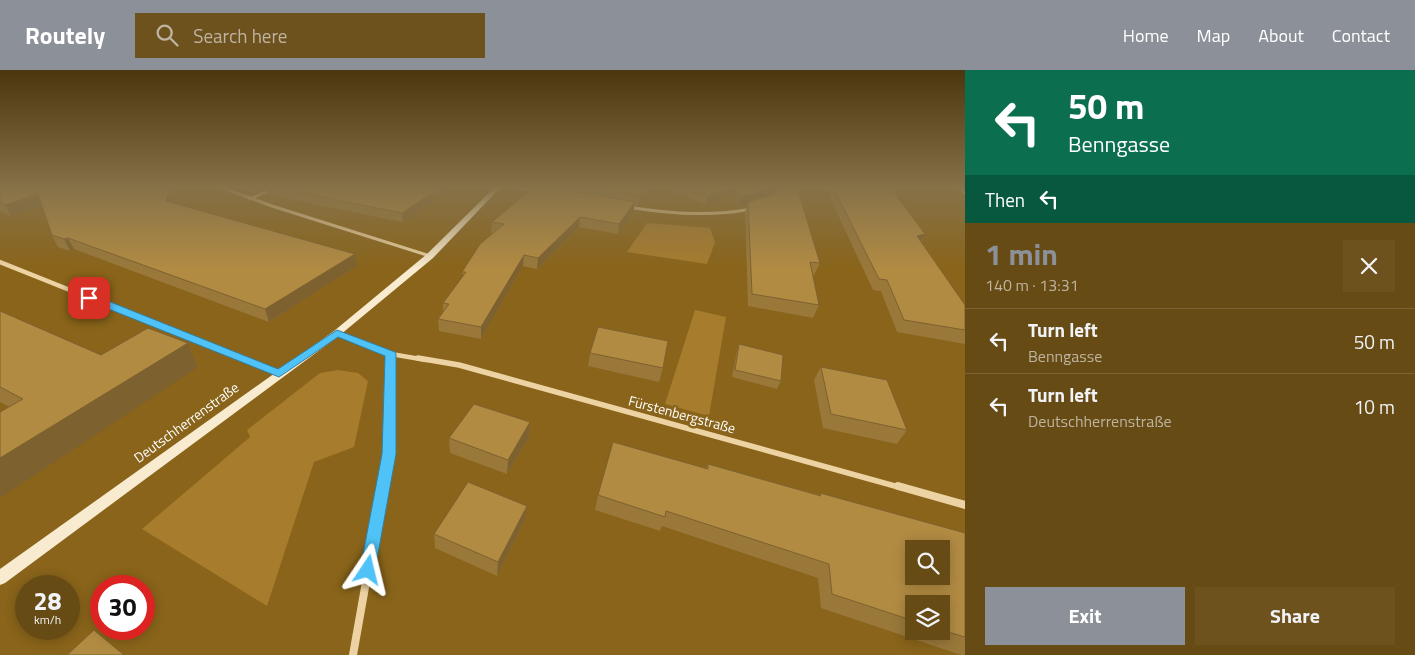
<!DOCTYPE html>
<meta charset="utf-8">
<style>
body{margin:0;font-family:"Titillium Web",sans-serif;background:#6d521d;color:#f1f3f6;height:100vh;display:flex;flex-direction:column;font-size:19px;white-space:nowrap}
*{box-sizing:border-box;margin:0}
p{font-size:16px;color:#bdb3a0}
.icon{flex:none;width:28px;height:28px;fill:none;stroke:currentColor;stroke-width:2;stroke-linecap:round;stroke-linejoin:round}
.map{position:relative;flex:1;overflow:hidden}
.panel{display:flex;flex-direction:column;background:#674b14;width:450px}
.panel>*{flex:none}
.banner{background:#0b6e4f;color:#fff;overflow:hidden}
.buttons{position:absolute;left:905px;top:470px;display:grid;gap:10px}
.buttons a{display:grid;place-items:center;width:45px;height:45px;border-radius:0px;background:#674b14;box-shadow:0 2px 12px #0003;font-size:25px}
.speed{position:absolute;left:15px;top:505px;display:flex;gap:10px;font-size:25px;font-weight:700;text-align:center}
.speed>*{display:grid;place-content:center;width:65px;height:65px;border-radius:50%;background:#674b14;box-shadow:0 2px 12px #0003;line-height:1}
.speed small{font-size:12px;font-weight:400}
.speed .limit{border:8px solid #d22;background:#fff;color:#111}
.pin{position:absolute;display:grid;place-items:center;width:42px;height:42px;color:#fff;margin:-21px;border-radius:10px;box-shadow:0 2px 8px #0006}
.me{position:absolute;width:55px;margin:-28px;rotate:10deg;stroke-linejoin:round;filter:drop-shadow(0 0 4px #0008)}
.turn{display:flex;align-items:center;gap:18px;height:105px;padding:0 20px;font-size:22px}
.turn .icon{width:65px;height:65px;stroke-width:2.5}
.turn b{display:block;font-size:35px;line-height:42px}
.then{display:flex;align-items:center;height:48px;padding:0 20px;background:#0003;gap:10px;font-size:19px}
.round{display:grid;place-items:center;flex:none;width:52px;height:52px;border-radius:0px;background:#6d521d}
.head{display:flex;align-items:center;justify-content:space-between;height:85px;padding:0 20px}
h1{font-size:30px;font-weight:700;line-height:38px;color:#8c9099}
.action{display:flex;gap:10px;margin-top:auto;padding:10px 20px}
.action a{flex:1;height:58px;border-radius:0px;background:#8c9099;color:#fff;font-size:20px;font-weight:700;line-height:58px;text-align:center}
.action a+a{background:#6d521d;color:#f1f3f6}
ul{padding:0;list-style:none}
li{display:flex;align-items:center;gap:15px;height:65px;padding:0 20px;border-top:1px solid #7a6334}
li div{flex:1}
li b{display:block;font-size:19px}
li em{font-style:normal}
header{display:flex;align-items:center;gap:30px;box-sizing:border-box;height:70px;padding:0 25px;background:#8c9099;color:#fff}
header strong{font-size:24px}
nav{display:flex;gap:28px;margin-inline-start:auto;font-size:18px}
.search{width:350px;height:45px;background:#6d521d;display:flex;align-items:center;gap:12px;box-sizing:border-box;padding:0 18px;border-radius:0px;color:#bdb3a0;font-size:19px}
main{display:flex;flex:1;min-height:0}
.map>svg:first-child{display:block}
.green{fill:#a77c2d}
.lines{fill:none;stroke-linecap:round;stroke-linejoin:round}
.street-far3{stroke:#edd3a3;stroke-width:3}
.street-far2{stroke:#edd3a3;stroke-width:4.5}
.street-far1{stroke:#edd3a3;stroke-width:5.5}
.street{stroke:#edd3a3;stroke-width:8}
.secondary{fill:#f9ebd0;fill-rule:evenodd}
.wall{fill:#99783a;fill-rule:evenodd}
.shaded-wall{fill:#7d612f}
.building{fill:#b28b43;stroke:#7d612f;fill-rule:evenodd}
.route{fill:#4fc3f7;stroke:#337fa1}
.labels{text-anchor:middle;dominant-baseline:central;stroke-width:5;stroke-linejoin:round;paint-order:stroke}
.street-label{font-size:14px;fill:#fff;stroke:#89641a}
</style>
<header>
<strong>Routely</strong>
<div class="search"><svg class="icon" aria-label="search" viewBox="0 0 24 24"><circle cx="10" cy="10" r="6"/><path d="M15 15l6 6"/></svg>Search here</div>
<nav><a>Home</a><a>Map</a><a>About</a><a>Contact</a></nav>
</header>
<main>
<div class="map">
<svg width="965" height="585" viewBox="0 0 965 585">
<rect width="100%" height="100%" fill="#89641a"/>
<!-- green -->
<g class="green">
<polygon points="647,153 710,158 715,172 707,194 627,182"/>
<polygon points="695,240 726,247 709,346 665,334"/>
<polygon points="338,300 358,303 368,311 354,377 314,392 267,536 142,459 250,367 247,360 320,303"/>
</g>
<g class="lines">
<!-- street-far3 -->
<g class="street-far3">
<polyline points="220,117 272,136 430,186"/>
<polyline points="512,117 536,121"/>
<polyline points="959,117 965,123"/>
<polyline points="781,126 784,117"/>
<polyline points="250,129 277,117"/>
<path d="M628 137C669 144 709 147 751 139"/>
</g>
<!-- street-far2 -->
<g class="street-far2">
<polyline points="0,192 245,290"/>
<polyline points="337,263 391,284 391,290"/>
<polyline points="391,284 426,290"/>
</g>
<!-- street-far1 -->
<g class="street-far1">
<polyline points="242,288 279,303"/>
<polyline points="418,288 459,295 902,418"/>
<polyline points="383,418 389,384 391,288"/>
</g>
<!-- street -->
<g class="street">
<polyline points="898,416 965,435"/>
<polyline points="353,585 383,416"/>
</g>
<!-- secondary -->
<polygon class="secondary" points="495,117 501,117 433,188 340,265 5,513 0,515 0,499 334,261 427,184"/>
</g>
<!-- wall -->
<g class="wall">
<polygon points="0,117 176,117 172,133 357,196 269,252 74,179 70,181 58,177 52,165 42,135 11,146 0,142"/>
<polygon points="234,117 454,117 403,152 268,125 266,119 256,123"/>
<polygon points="534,117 651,117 638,135 635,135 633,142 618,164 579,157 537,199 523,196 481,269 439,261 438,249 443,242 443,233 463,206 462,202 493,163 491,163 492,152"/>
<polygon points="662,117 728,117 724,128 705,134"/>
<polygon points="737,117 781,117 779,122 820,193 814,205 813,205 819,235 813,248 748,236 745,142 748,134 737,137"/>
<polygon points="825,117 890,117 925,164 921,171 965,235 965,274 897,262 881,221 873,220"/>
<polygon points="0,241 101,285 188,273 198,297 9,337 0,332"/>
<polygon points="739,274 781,311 777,319 732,307 737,281"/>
<polygon points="590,283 663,298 659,312 588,296"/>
<polygon points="821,297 907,360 897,374 823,358 814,310"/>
<polygon points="530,352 529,367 507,404 450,383 449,368"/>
<path d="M708 394 819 425 820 423 965 463V585H961L821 538 818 508 662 456 660 461 595 440 598 425 706 398ZM914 534H941V561H914Z"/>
<polygon points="527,436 525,450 497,506 435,478 434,464"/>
</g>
<!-- shaded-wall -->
<g class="shaded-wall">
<polygon points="170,117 176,117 170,142 166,131"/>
<polygon points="255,117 266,117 266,119 256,123"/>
<polygon points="441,117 454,117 403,152 402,143"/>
<polygon points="646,117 651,117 638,135 640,126"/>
<polygon points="728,117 724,128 705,134 708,125"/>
<polygon points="773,117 781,117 778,124 748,132 748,134 737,137 740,127"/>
<polygon points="38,124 43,135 11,146 5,135"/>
<polygon points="635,132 633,142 618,164 619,154"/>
<polygon points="580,147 579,157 537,199 538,188"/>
<polygon points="925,164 919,174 917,166"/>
<polygon points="68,168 74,179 70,181 64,169"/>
<polygon points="355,184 357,196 269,252 265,239"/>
<polygon points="524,185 523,196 481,269 481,257"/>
<polygon points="188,273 198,297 0,428 0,388"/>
<polygon points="530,352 529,367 507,404 508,390"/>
<polygon points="527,436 525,450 497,506 498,492"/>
</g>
<!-- building -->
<g class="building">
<polygon points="0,117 170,117 166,131 355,184 265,239 68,168 64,169 52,165 38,124 5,135 0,133"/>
<polygon points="271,117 441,117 402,143"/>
<polygon points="534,117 548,117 635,132 619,154 580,147 538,188 524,185 481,257 438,249 449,234 443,233 466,202 462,202 480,174 504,154 492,152"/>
<polygon points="584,117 646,117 640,126"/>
<polygon points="687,117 727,117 726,119 708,125"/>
<polygon points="740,117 773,117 740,127"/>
<polygon points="787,117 797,117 820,193 810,192 819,235 752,224 748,132 786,120"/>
<polygon points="833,117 890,117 925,164 917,166 965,235 965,260 904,250 887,210 879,209"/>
<polygon points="0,241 101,285 148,258 188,273 0,388 0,342 23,329 0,317"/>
<polygon points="598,257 668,271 663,298 590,283"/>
<polygon points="739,274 783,285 781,311 735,300"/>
<polygon points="821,297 887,310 907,360 831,344"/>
<polygon points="474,334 530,352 508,390 449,368"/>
<path d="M613 372 708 399V394L821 426 820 423 965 463V567L941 560V534H914V551L832 524 829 494 666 441 665 447 598 425ZM914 479H941V506H914Z"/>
<polygon points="468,412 527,436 498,492 434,464"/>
<polygon points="94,560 124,585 67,585"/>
</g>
<!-- sky -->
<linearGradient id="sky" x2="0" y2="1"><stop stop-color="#4b370e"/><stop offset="0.59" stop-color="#867249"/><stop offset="1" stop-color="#867249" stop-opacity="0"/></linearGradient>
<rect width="965" height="199" fill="url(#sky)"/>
<!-- route -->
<polygon class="route" points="86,225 93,225 278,299 337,260 395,282 396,284 396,384 374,506 368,508 362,506 360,500 382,384 385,286 338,267 279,307 86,230"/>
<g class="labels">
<!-- street labels -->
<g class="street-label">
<text transform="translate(682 344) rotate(15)">Fürstenbergstraße</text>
<text transform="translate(186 352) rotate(-36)">Deutschherrenstraße</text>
</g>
</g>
</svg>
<div class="buttons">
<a><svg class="icon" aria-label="search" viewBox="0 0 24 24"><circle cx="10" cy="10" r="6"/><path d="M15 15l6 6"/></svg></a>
<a><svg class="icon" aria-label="layers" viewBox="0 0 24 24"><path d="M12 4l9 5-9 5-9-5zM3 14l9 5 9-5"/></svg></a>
</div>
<div class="speed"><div>28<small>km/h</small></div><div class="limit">30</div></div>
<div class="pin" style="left:89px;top:228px;background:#d93025"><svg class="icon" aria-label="arrive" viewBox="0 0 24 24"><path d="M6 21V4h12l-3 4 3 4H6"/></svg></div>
<svg class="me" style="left:368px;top:500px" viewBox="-20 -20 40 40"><path d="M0-17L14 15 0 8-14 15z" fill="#4fc3f7" stroke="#fff" stroke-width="4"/></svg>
</div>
<section class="panel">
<div class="banner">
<div class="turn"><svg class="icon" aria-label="left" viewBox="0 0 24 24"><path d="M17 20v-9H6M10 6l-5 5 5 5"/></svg><div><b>50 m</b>Benngasse</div></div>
<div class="then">Then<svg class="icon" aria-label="left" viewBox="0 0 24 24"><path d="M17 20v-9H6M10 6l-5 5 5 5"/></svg></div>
</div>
<div class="head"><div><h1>1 min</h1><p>140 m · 13:31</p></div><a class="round"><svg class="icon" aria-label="close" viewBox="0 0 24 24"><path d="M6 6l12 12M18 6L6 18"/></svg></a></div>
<ul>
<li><svg class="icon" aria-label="left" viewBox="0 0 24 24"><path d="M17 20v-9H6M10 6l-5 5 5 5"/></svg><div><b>Turn left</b><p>Benngasse</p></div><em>50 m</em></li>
<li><svg class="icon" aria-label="left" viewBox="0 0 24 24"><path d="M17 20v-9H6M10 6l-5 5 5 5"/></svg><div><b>Turn left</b><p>Deutschherrenstraße</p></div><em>10 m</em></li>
</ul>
<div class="action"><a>Exit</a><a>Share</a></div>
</section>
</main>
